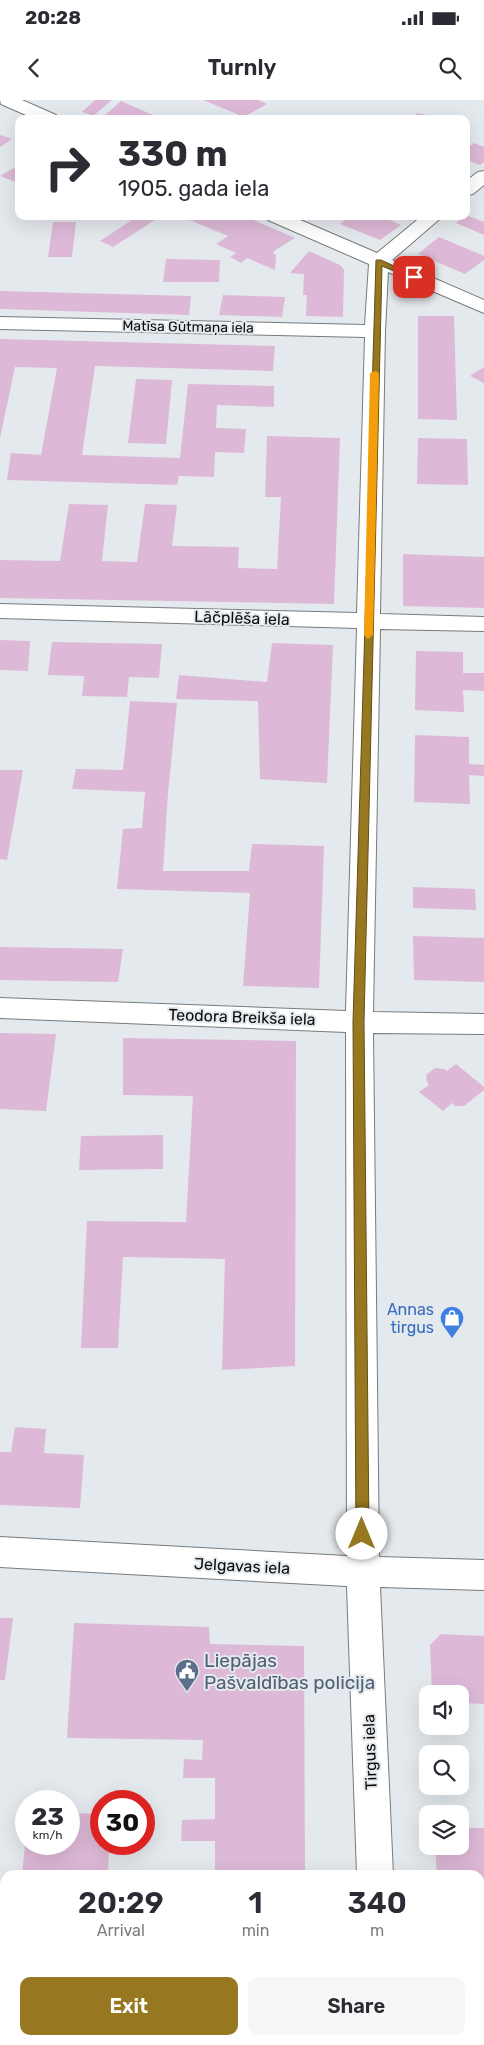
<!DOCTYPE html>
<meta charset="utf-8">
<style>
body{margin:0;font-family:Rubik,sans-serif;background:#f7f7f7;color:#2b2b33;height:100vh;display:flex;flex-direction:column;font-size:19px;white-space:nowrap}
*{box-sizing:border-box;margin:0}
p{font-size:16px;color:#7c7c81}
.icon{flex:none;width:28px;height:28px;fill:none;stroke:currentColor;stroke-width:2;stroke-linecap:round;stroke-linejoin:round}
.map{position:relative;flex:1;overflow:hidden}
.side{position:absolute;left:0px;top:1770px;width:485px;height:175px;display:flex;flex-direction:column;background:#fff;border-radius:15px 15px 0 0;box-shadow:0 5px 20px #0002}
.side>*{flex:none}
.top-card{position:absolute;left:15px;top:15px;width:455px;height:105px;border-radius:10px;box-shadow:0 5px 20px #0002;background:#fff;color:#2b2b33;overflow:hidden}
.controls{position:absolute;left:419px;top:1585px;display:grid;gap:10px}
.controls a{display:grid;place-items:center;width:50px;height:50px;border-radius:10px;background:#fff;box-shadow:0 5px 20px #0002;font-size:25px}
.speed{position:absolute;left:15px;top:1690px;display:flex;gap:10px;font-size:25px;font-weight:700;text-align:center}
.speed>*{display:grid;place-content:center;width:65px;height:65px;border-radius:50%;background:#fff;box-shadow:0 5px 20px #0002;line-height:1}
.speed small{font-size:12px;font-weight:400}
.speed .limit{border:8px solid #d22;background:#fff;color:#111}
.pin{position:absolute;display:grid;place-items:center;width:42px;height:42px;color:#fff;margin:-21px;border-radius:10px;box-shadow:0 2px 8px #0006}
.me{position:absolute;width:55px;margin:-28px;rotate:0deg;stroke-linejoin:round;filter:drop-shadow(0 0 4px #0008)}
.turn{display:flex;align-items:center;gap:18px;height:105px;padding:0 20px;font-size:22px}
.turn .icon{width:65px;height:65px;stroke-width:2.5}
.turn b{display:block;font-size:35px;line-height:42px}
.eta{display:flex;justify-content:space-evenly;align-items:center;height:85px;text-align:center}
.eta b{font-size:30px;font-weight:600;line-height:35px}
.button{display:flex;gap:10px;margin-top:auto;padding:10px 20px}
.button a{flex:1;height:58px;border-radius:10px;background:#977821;color:#fff;font-size:20px;font-weight:600;line-height:58px;text-align:center}
.button a+a{background:#f7f7f7;color:#2b2b33}
.status{display:flex;justify-content:space-between;align-items:center;height:35px;padding:0 25px;background:#fff;direction:ltr}
.status svg{height:14px;fill:currentColor}
header{display:flex;justify-content:space-between;align-items:center;height:65px;padding:0 20px;background:#fff;font-size:22px;font-weight:600}
.map>svg:first-child{display:block}
.building{fill:#ddb9d7}
.lines{fill:none;stroke-linecap:round;stroke-linejoin:round}
.street-casing{stroke:#767b7e;stroke-width:2}
.street{fill:#fff;fill-rule:evenodd}
.route{fill:#977821;stroke:#624e15}
.slow{fill:#f59e0b}
.labels{text-anchor:middle;dominant-baseline:central;stroke-width:4;stroke-linejoin:round;paint-order:stroke}
.far-street-label{font-size:14px;fill:#0a0c0d;stroke:#e4e9ed}
.street-label{font-size:16px;fill:#0a0c0d;stroke:#e4e9ed}
.shop-label{font-size:16px;fill:#366cbe;stroke:#e4e9ed;text-anchor:end}
.near-service-label{font-size:19px;fill:#4e5e75;stroke:#e4e9ed;text-anchor:start}
</style>
<div class="status"><b>20:28</b><svg viewBox="0 0 49 12"><path d="M0 12V9h3v3zM5 12V6h3v6zM10 12V3h3v9zM15 12V0h3v12zM26 1h20v11H26zM47 4h2v5h-2z"/></svg></div>
<header><svg class="icon" aria-label="back" viewBox="0 0 24 24"><path d="M15 5l-7 7 7 7"/></svg>Turnly<svg class="icon" aria-label="search" viewBox="0 0 24 24"><circle cx="10" cy="10" r="6"/><path d="M15 15l6 6"/></svg></header>
<div class="map">
<svg width="484" height="1945" viewBox="0 0 484 1945">
<rect width="100%" height="100%" fill="#e4e9ed"/>
<!-- building -->
<g class="building">
<polygon points="95,0 112,0 93,16 82,12"/>
<polygon points="203,0 258,0 267,4 244,17"/>
<polygon points="121,1 162,19 101,19"/>
<polygon points="417,13 443,18 443,19 413,19"/>
<polygon points="0,35 12,39 0,47"/>
<polygon points="474,43 484,47 484,62 480,65 466,60 466,49"/>
<polygon points="19,65 19,83 0,76"/>
<polygon points="466,115 484,122 484,135 456,123"/>
<polygon points="138,116 161,116 113,147 100,141"/>
<polygon points="180,116 244,116 295,138 274,151 274,154 276,155 275,170 247,158 241,163 230,157 236,153 216,144 228,136"/>
<polygon points="351,116 387,116 385,118 401,125 380,140 340,124"/>
<polygon points="53,122 76,122 72,157 48,157"/>
<polygon points="439,137 484,156 484,160 465,174 418,154"/>
<polygon points="309,151 340,165 344,170 343,217 306,216 307,195 303,195 304,174 290,173"/>
<polygon points="166,159 220,160 219,182 163,182"/>
<polygon points="0,191 191,196 189,215 0,209"/>
<polygon points="223,195 285,197 282,217 219,215"/>
<polygon points="418,216 454,216 457,320 418,319"/>
<polygon points="0,239 275,246 273,271 95,266 82,355 180,358 188,284 274,286 274,307 217,305 216,328 246,329 244,353 215,352 214,377 179,376 177,385 7,380 11,353 41,355 57,268 15,267 0,338"/>
<polygon points="484,267 484,283 470,276"/>
<polygon points="136,279 172,280 166,344 128,343"/>
<polygon points="267,336 340,338 334,504 0,498 0,460 60,461 69,404 108,405 102,461 137,462 145,404 177,405 172,446 239,447 238,468 277,469 281,397 265,397"/>
<polygon points="418,338 467,339 468,385 417,384"/>
<polygon points="403,454 484,457 484,508 403,506"/>
<polygon points="0,540 30,541 28,571 0,570"/>
<polygon points="52,542 162,544 159,578 129,577 127,597 82,596 84,576 48,575"/>
<polygon points="272,543 333,545 327,683 260,679 258,601 176,599 179,575 267,582"/>
<polygon points="416,551 463,552 463,573 484,573 484,591 463,590 464,612 415,610"/>
<polygon points="130,601 177,603 168,693 163,771 249,771 252,744 324,746 319,888 243,886 250,793 117,789 123,729 142,728 145,692 72,689 76,669 123,670"/>
<polygon points="415,635 469,637 469,664 484,665 484,676 469,675 470,704 414,702"/>
<polygon points="0,670 23,670 7,760 0,759"/>
<polygon points="413,787 475,789 476,810 413,808"/>
<polygon points="413,836 484,838 484,882 414,880"/>
<polygon points="0,847 123,849 118,882 0,880"/>
<polygon points="0,933 56,934 46,1011 0,1009"/>
<polygon points="123,938 296,941 295,1266 222,1270 225,1159 123,1157 118,1248 81,1248 87,1121 186,1122 193,996 123,995"/>
<polygon points="456,964 484,987 484,990 464,1006 455,1006 452,1003 443,1011 419,992 429,985 427,982 426,975 435,968 444,969 447,971"/>
<polygon points="163,1035 163,1069 79,1070 81,1036"/>
<polygon points="15,1327 46,1329 44,1353 84,1355 80,1408 0,1405 0,1352 11,1352"/>
<polygon points="0,1518 13,1518 5,1580 0,1580"/>
<polygon points="74,1523 209,1527 210,1544 304,1546 305,1775 180,1775 180,1770 215,1771 215,1741 181,1741 182,1720 215,1719 215,1678 183,1678 184,1659 202,1660 203,1640 67,1638"/>
<polygon points="441,1534 484,1536 484,1604 460,1603 460,1594 432,1594 430,1545"/>
<polygon points="69,1713 101,1714 101,1744 109,1744 108,1775 22,1775 25,1744 69,1744"/>
<polygon points="460,1728 484,1728 484,1945 443,1945 443,1940 480,1940 480,1775 437,1775 435,1746 460,1746"/>
<rect x="231" y="1940" width="76" height="5"/>
</g>
<g class="lines">
<defs>
<g id="street">
<polygon points="0,0 22,0 56,15 59,19 35,19 1,4"/>
<polygon points="484,71 484,85 473,94 466,95 466,81 478,72"/>
<polygon points="266,116 291,116 377,153 422,116 443,116 392,160 484,200 484,213 388,172 385,231 380,514 484,517 484,531 380,529 373,912 484,914 484,934 373,933 379,1457 484,1460 484,1490 380,1487 393,1775 357,1775 347,1486 0,1467 0,1437 347,1456 346,932 0,918 0,898 346,911 357,528 0,518 0,504 357,513 365,237 0,229 0,217 365,225 369,164 268,120"/>
<polygon points="363,1940 401,1940 402,1945 364,1945"/>
</g>
</defs>
<!-- street casing -->
<use href="#street" class="street-casing"/>
<!-- street -->
<use href="#street" class="street"/>
</g>
<!-- route -->
<polygon class="route" points="376,160 381,160 418,177 411,178 382,166 364,922 369,1434 367,1438 362,1440 358,1438 356,1434 353,922"/>
<!-- slow -->
<polygon class="slow" points="375,271 379,273 373,535 368,539 364,535 370,273"/>
<!-- icons -->
<defs>
<symbol id="shop-pin" viewBox="-11 -11 22 30"><path d="M0 17L-7.5 6A9.5 9.5 0 1 1 7.5 6Z" fill="#3f7fe0" stroke="#e4e9ed"/><path d="M-5-2.5h2.3a2.7 3.5 0 0 1 5.4 0H5L5.5 6h-11ZM-1.5-2.5h3a1.5 2.3 0 0 0-3 0Z" fill="#fff"/></symbol>
<symbol id="civic-pin" viewBox="-11 -11 22 30"><path d="M0 17L-7.5 6A9.5 9.5 0 1 1 7.5 6Z" fill="#5c6f8a" stroke="#e4e9ed"/><path d="M-.6-6.5H3V-4.5H.6V-3L4-1V1h2V6H-6V1h2V-1L-.6-3ZM-1.2 2.5V6h2.4V2.5Z" fill="#fff"/></symbol>
</defs>
<g fill-rule="evenodd">
<use href="#shop-pin" x="438" y="1204" width="28" height="38"/>
<use href="#civic-pin" x="173" y="1557" width="28" height="38"/>
</g>
<g class="labels">
<!-- far-street labels -->
<g class="far-street-label">
<text transform="translate(188 227) rotate(1)">Matīsa Gūtmaņa iela</text>
</g>
<!-- street labels -->
<g class="street-label">
<text transform="translate(242 518) rotate(2)">Lāčplēša iela</text>
<text transform="translate(242 917) rotate(2)">Teodora Breikša iela</text>
<text transform="translate(242 1466) rotate(3)">Jelgavas iela</text>
<text transform="translate(370 1652) rotate(-92)">Tirgus iela</text>
</g>
<!-- shop labels -->
<g class="shop-label">
<text x="434" y="1209">Annas<tspan x="434" dy="18">tirgus</tspan></text>
</g>
<!-- near-service labels -->
<g class="near-service-label">
<text x="204" y="1560">Liepājas<tspan x="204" dy="22">Pašvaldības policija</tspan></text>
</g>
</g>
</svg>
<div class="controls">
<a><svg class="icon" aria-label="sound" viewBox="0 0 24 24"><path d="M4 9h4l5-4v14l-5-4H4zM17 9q2 3 0 6"/></svg></a>
<a><svg class="icon" aria-label="search" viewBox="0 0 24 24"><circle cx="10" cy="10" r="6"/><path d="M15 15l6 6"/></svg></a>
<a><svg class="icon" aria-label="layers" viewBox="0 0 24 24"><path d="M12 4l9 5-9 5-9-5zM3 14l9 5 9-5"/></svg></a>
</div>
<div class="speed"><div>23<small>km/h</small></div><div class="limit">30</div></div>
<div class="pin" style="left:414px;top:177px;background:#d93025"><svg class="icon" aria-label="arrive" viewBox="0 0 24 24"><path d="M6 21V4h12l-3 4 3 4H6"/></svg></div>
<svg class="me" style="left:362px;top:1434px" viewBox="-20 -20 40 40"><circle r="19" fill="#fff"/><path d="M0-13L10 11 0 6-10 11z" fill="#977821"/></svg>
<div class="top-card">
<div class="turn"><svg class="icon" aria-label="right" viewBox="0 0 24 24"><path d="M7 20v-9h11M14 6l5 5-5 5"/></svg><div><b>330 m</b>1905. gada iela</div></div>
</div>
<section class="side">
<div class="eta">
<div><b>20:29</b><p>Arrival</p></div>
<div><b>1</b><p>min</p></div>
<div><b>340</b><p>m</p></div>
</div>
<div class="button"><a>Exit</a><a>Share</a></div>
</section>
</div>
